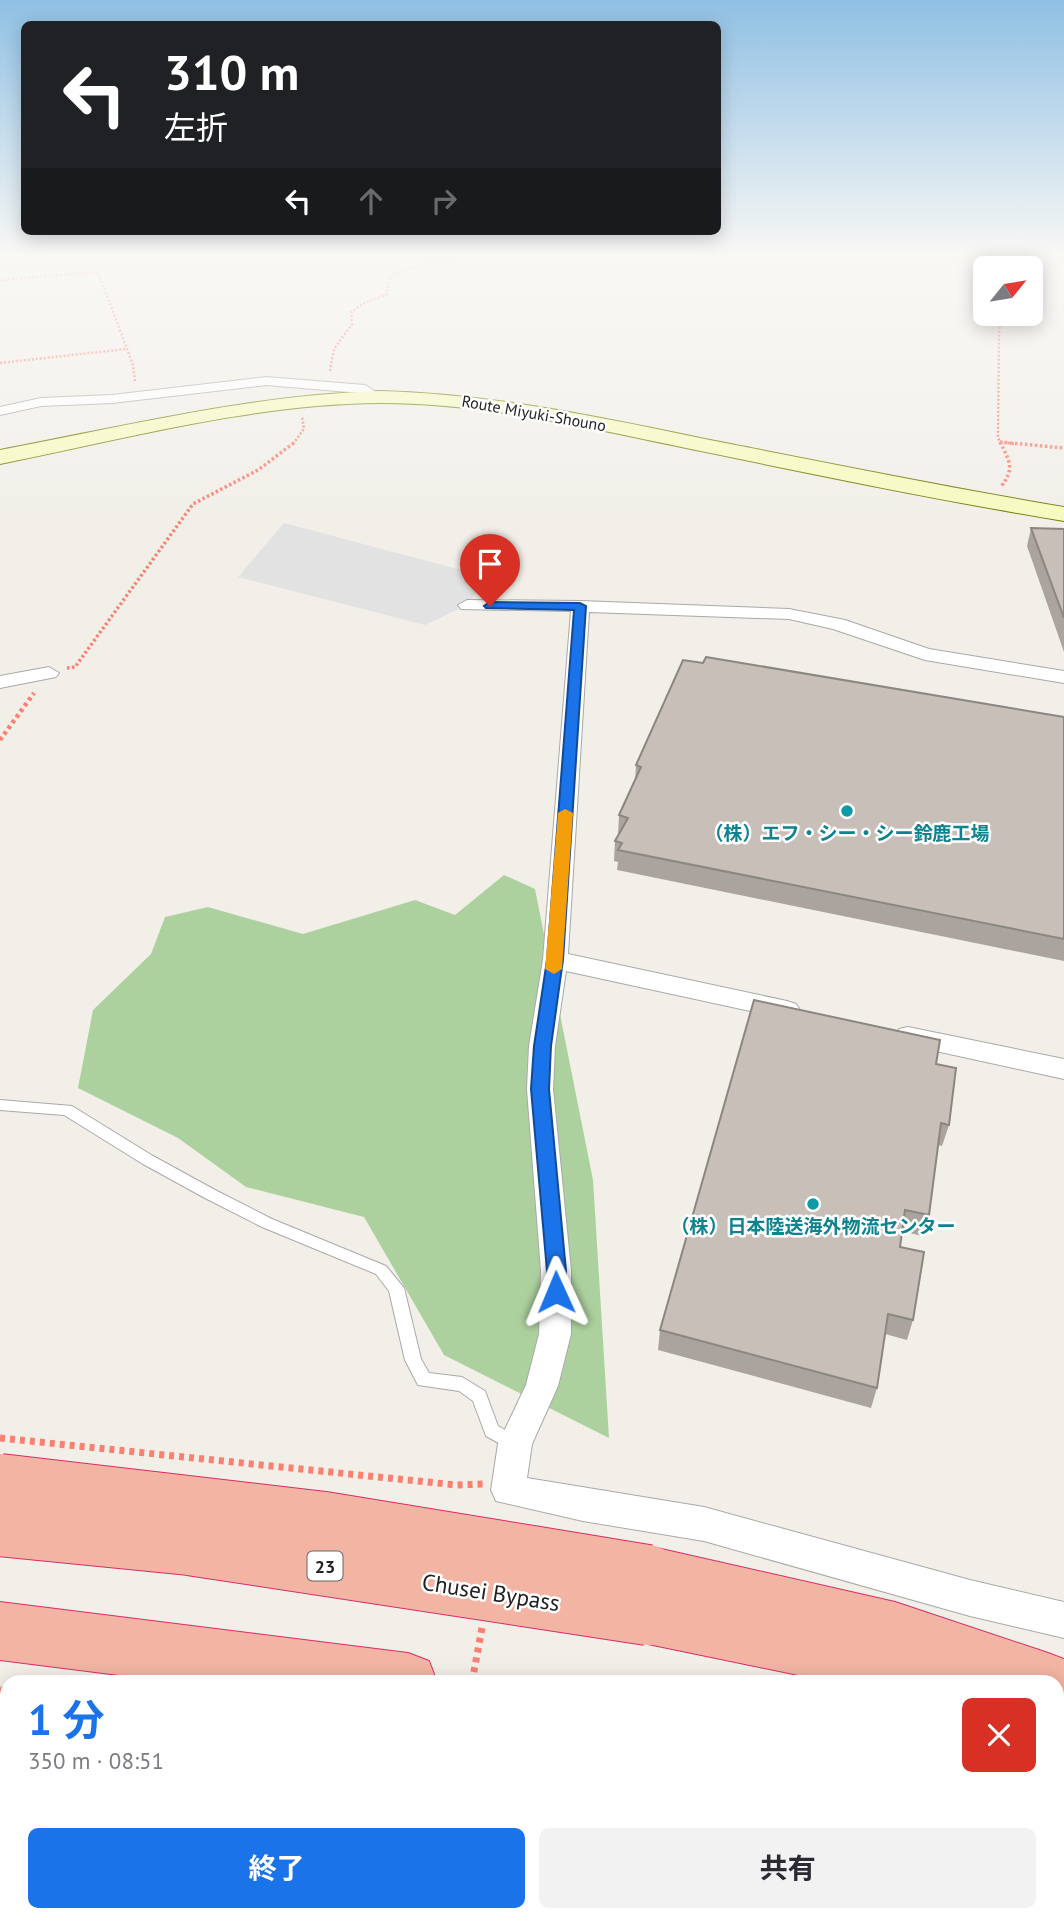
<!DOCTYPE html>
<html lang="ja">
<meta charset="utf-8">
<style>
body{margin:0;font-family:"PT Sans","Noto Sans JP",sans-serif;background:#f2f2f3;color:#2b2b33;height:100vh;display:flex;flex-direction:column;font-size:26px;white-space:nowrap}
*{box-sizing:border-box;margin:0}
p{font-size:23px;color:#7c7c81}
.icon{flex:none;width:38px;height:38px;fill:none;stroke:currentColor;stroke-width:2;stroke-linecap:round;stroke-linejoin:round}
.map{position:relative;flex:1;overflow:hidden}
.panel{position:absolute;left:0px;top:1675px;width:1064px;height:247px;display:flex;flex-direction:column;background:#fff;border-radius:21px 21px 0 0;box-shadow:0 4px 18px #0003}
.panel>*{flex:none}
.guide{position:absolute;left:21px;top:21px;width:700px;height:214px;border-radius:10px;box-shadow:0 4px 18px #0003;background:#202124;color:#fff;overflow:hidden}
.needle{width:46px;rotate:60deg}
.buttons{position:absolute;left:973px;top:256px;display:grid;gap:14px}
.buttons a{display:grid;place-items:center;width:70px;height:70px;border-radius:10px;background:#fff;box-shadow:0 4px 18px #0003;font-size:35px}
.pin{position:absolute;display:grid;place-items:center;width:60px;height:60px;color:#fff;margin:-72px -30px;border-radius:50% 50% 50% 0;rotate:-45deg;box-shadow:0 0 7px #0007}
.pin .icon{rotate:45deg}
.me{position:absolute;width:77px;margin:-38px;rotate:359deg;stroke-linejoin:round;filter:drop-shadow(0 0 5px #0008)}
.turn{display:flex;align-items:center;gap:24px;height:147px;padding:0 28px;font-size:32px}
.turn .icon{width:91px;height:91px;stroke-width:2.5}
.turn b{display:block;font-size:49px;line-height:60px}
.lanes{display:flex;align-items:center;height:66px;padding:0 28px;background:#0003;justify-content:center;gap:35px;direction:ltr}
.lanes .off{opacity:.35}
.round{display:grid;place-items:center;flex:none;width:74px;height:74px;border-radius:10px;background:#f2f2f3}
.summary{display:flex;align-items:center;justify-content:space-between;height:119px;padding:0 28px}
h1{font-size:42px;font-weight:700;line-height:52px;color:#1a73e8}
.cta{display:flex;gap:14px;margin-top:auto;padding:14px 28px}
.cta a{flex:1;height:80px;border-radius:10px;background:#1a73e8;color:#fff;font-size:28px;font-weight:700;line-height:80px;text-align:center}
.cta a+a{background:#f2f2f3;color:#2b2b33}
.map>svg:first-child{display:block}
.forest{fill:#add19e}
.parking{fill:#e2e2e2}
.lines{fill:none;stroke-linecap:round;stroke-linejoin:round}
.service-casing{stroke:#a9a9a9;stroke-width:2}
.minor-casing{stroke:#a9a9a9;stroke-width:2}
.secondary-casing{stroke:#707d05;stroke-width:2}
.trunk-casing{stroke:#dc2a67;stroke-width:2}
.path-far3{stroke:#fa8072;stroke-width:2.5;stroke-dasharray:2 2;stroke-linecap:butt}
.path-far2{stroke:#fa8072;stroke-width:3.5;stroke-dasharray:2.5 2.5;stroke-linecap:butt}
.path-far1{stroke:#fa8072;stroke-width:4.5;stroke-dasharray:3.5 3.5;stroke-linecap:butt}
.path{stroke:#fa8072;stroke-width:7;stroke-dasharray:5 5;stroke-linecap:butt}
.service{fill:#fff;fill-rule:evenodd}
.minor{fill:#fff;fill-rule:evenodd}
.secondary{fill:#f7fabf;fill-rule:evenodd}
.trunk{fill:#f2b4a3;fill-rule:evenodd}
.trunk-bridge-casing{stroke:#dc2a67;stroke-width:60;stroke-linecap:butt}
.trunk-bridge{stroke:#f2b4a3;stroke-width:58}
.wall{fill:#aba49e}
.building{fill:#c7bfb8;stroke:#8b8681;stroke-width:2}
.route{fill:#1a73e8;stroke:#114b97;stroke-width:2}
.slow{fill:#f59e0b}
.culture-dot{fill:#0f9aa8;stroke:#fff;stroke-width:2.5}
.labels{text-anchor:middle;dominant-baseline:central;stroke-width:5;stroke-linejoin:round;paint-order:stroke}
.far-street-label{font-size:16px;fill:#222;stroke:#fff}
.shield{fill:#fff;stroke:#646464;stroke-width:2}
.shield-label{font-size:18px;font-weight:bold;fill:#222}
.culture-label{font-size:19px;font-weight:bold;fill:#0d838f;stroke:#fff}
.near-street-label{font-size:23px;fill:#222;stroke:#fff}
</style>
<div class="map">
<svg width="1064" height="1921" viewBox="0 0 1064 1921">
<rect width="100%" height="100%" fill="#f2efe9"/>
<!-- forest -->
<polygon class="forest" points="504,875 535,889 593,1180 609,1438 444,1355 364,1217 246,1187 178,1138 78,1088 93,1010 151,954 165,917 208,907 303,934 415,900 455,915"/>
<!-- parking -->
<polygon class="parking" points="284,523 480,575 484,583 467,605 425,625 238,577"/>
<g class="lines">
<defs>
<polygon id="service" points="0,1100 72,1106 153,1156 215,1190 272,1219 386,1266 404,1288 421,1359 429,1373 462,1377 485,1391 498,1426 521,1439 523,1444 521,1449 515,1452 486,1436 473,1401 459,1391 418,1385 405,1360 389,1291 376,1274 262,1227 205,1198 143,1164 64,1115 0,1110"/>
<g id="minor">
<polygon points="266,377 365,385 384,397 377,401 361,393 266,385 112,403 41,406 0,415 0,407 41,398 112,395"/>
<polygon points="467,600 580,601 789,609 845,620 929,649 1064,671 1064,683 925,660 833,629 789,619 589,612 568,954 787,1001 796,1004 800,1010 796,1016 787,1019 566,971 555,1046 553,1089 571,1271 571,1334 558,1386 532,1444 527,1478 704,1507 970,1580 1064,1602 1064,1638 970,1616 704,1541 583,1521 496,1501 491,1490 498,1444 526,1385 539,1334 541,1271 527,1089 529,1046 543,960 571,611 461,609 458,605"/>
<polygon points="49,667 59,673 56,677 0,688 0,676"/>
<polygon points="908,1027 1064,1059 1064,1079 899,1043 895,1036 899,1029"/>
</g>
<path id="secondary" d="M380 391C492 394 600 417 710 440 828 463 945 487 1064 507V521C937 500 812 474 686 448 585 427 483 403 380 403 252 404 125 439 0 464V450C126 426 251 395 380 391Z"/>
<g id="trunk">
<polygon points="648,1546 895,1602 1048,1653 1064,1659 1064,1705 1057,1708 1057,1682 832,1682 648,1644 628,1636 620,1616 628,1596 631,1595 620,1574 628,1555"/>
<polygon points="0,1602 408,1653 429,1661 437,1682 174,1682 0,1660"/>
<polygon points="1057,1770 1064,1771 1064,1833 1057,1832"/>
</g>
</defs>
<!-- service casing -->
<use href="#service" class="service-casing"/>
<!-- minor casing -->
<use href="#minor" class="minor-casing"/>
<!-- secondary casing -->
<use href="#secondary" class="secondary-casing"/>
<!-- trunk casing -->
<use href="#trunk" class="trunk-casing"/>
<!-- path-far3 -->
<g class="path-far3">
<polyline points="1017,254 1020,268"/>
<polyline points="0,256 32,254"/>
<polyline points="1019,263 1064,266"/>
<polyline points="0,280 98,272 133,365 135,381"/>
<polyline points="0,363 126,349"/>
<polyline points="330,371 334,349 352,324 351,312 366,302 386,295 390,277 400,271 453,259 452,254"/>
<polyline points="1000,442 1016,444"/>
<polyline points="293,444 304,429 302,416"/>
<polyline points="1001,444 998,438 999,331 1003,313"/>
</g>
<!-- path-far2 -->
<g class="path-far2">
<polyline points="1000,442 1064,448"/>
<path d="M1000 442C1010 463 1015 467 1001 487"/>
<polyline points="67,668 75,667 193,504 258,470 295,442"/>
</g>
<!-- path-far1 -->
<polyline class="path-far1" points="0,740 34,693"/>
<!-- path -->
<g class="path">
<polyline points="0,1438 456,1485 483,1484"/>
<polyline points="472,1682 482,1628"/>
<polyline points="0,1690 7,1691"/>
<polyline points="1057,1863 1064,1865"/>
<polyline points="504,1914 504,1921"/>
<polyline points="1042,1914 1044,1921"/>
</g>
<!-- service -->
<use href="#service" class="service"/>
<!-- minor -->
<use href="#minor" class="minor"/>
<!-- secondary -->
<use href="#secondary" class="secondary"/>
<!-- trunk -->
<use href="#trunk" class="trunk"/>
<defs>
<g id="trunk-bridge">
<polyline points="0,1483 325,1521 648,1574"/>
<polyline points="0,1527 189,1546 648,1616"/>
</g>
</defs>
<!-- trunk-bridge casing -->
<use href="#trunk-bridge" class="trunk-bridge-casing"/>
<!-- trunk-bridge -->
<use href="#trunk-bridge" class="trunk-bridge"/>
</g>
<!-- wall -->
<g class="wall">
<polygon points="1031,528 1064,529 1064,652 1027,546"/>
<polygon points="703,663 1064,717 1064,961 617,870 618,862 614,861 615,841 618,835 619,815 635,781 636,765"/>
<polygon points="936,1064 949,1125 942,1146 938,1145 929,1215 922,1236 902,1231 900,1247 913,1320 907,1340 885,1334 877,1388 871,1408 658,1350 660,1330"/>
</g>
<!-- building -->
<g class="building">
<polygon points="1031,528 1064,529 1064,618"/>
<polygon points="706,657 1064,717 1064,939 618,850 622,843 615,841 628,818 619,815 641,767 636,765 683,660 703,663"/>
<polygon points="754,1000 940,1040 936,1064 956,1068 949,1125 941,1123 929,1215 905,1210 900,1247 924,1252 913,1320 888,1314 877,1388 660,1330"/>
</g>
<!-- sky -->
<linearGradient id="sky" x2="0" y2="1"><stop stop-color="#8fc0e4"/><stop offset="0.49" stop-color="#f9f8f5"/><stop offset="1" stop-color="#f9f8f5" stop-opacity="0"/></linearGradient>
<rect width="1064" height="523" fill="url(#sky)"/>
<!-- route -->
<polygon class="route" points="490,602 580,603 586,606 563,960 551,1046 549,1089 566,1271 566,1292 563,1298 556,1301 549,1298 546,1292 547,1271 531,1089 534,1046 547,960 574,610 486,608 484,606"/>
<!-- slow -->
<polygon class="slow" points="565,809 573,813 562,969 554,974 545,969 558,813"/>
<!-- markers -->
<g class="culture-dot">
<circle cx="847" cy="811" r="7"/>
<circle cx="813" cy="1204" r="7"/>
</g>
<g class="labels">
<!-- far-street labels -->
<g class="far-street-label">
<text transform="translate(534 413) rotate(10)">Route Miyuki-Shouno</text>
</g>
<!-- shield labels -->
<rect class="shield" x="307.5" y="1551.5" width="35" height="29" rx="5"/>
<g class="shield-label">
<text x="325" y="1566">23</text>
</g>
<!-- culture labels -->
<g class="culture-label">
<text x="847" y="833">（株）エフ・シー・シー鈴鹿工場</text>
<text x="813" y="1226">（株）日本陸送海外物流センター</text>
</g>
<!-- near-street labels -->
<g class="near-street-label">
<text transform="translate(491 1592) rotate(9)">Chusei Bypass</text>
</g>
</g>
</svg>
<div class="buttons">
<a><svg class="needle" viewBox="-14 -14 28 28"><path d="M0-13l5 13h-10z" fill="#e53935"/><path d="M0 13l5-13h-10z" fill="#7c7c81"/></svg></a>
</div>
<div class="pin" style="left:490px;top:606px;background:#d93025"><svg class="icon" aria-label="arrive" viewBox="0 0 24 24"><path d="M6 21V4h12l-3 4 3 4H6"/></svg></div>
<svg class="me" style="left:556px;top:1292px" viewBox="-20 -20 40 40"><path d="M0-17L14 15 0 8-14 15z" fill="#1a73e8" stroke="#fff" stroke-width="4"/></svg>
<div class="guide">
<div class="turn"><svg class="icon" aria-label="left" viewBox="0 0 24 24"><path d="M17 20v-9H6M10 6l-5 5 5 5"/></svg><div><b>310 m</b>左折</div></div>
<div class="lanes"><svg class="icon" aria-label="left" viewBox="0 0 24 24"><path d="M17 20v-9H6M10 6l-5 5 5 5"/></svg><svg class="icon off" aria-label="ahead" viewBox="0 0 24 24"><path d="M12 20V5M6 11l6-6 6 6"/></svg><svg class="icon off" aria-label="right" viewBox="0 0 24 24"><path d="M7 20v-9h11M14 6l5 5-5 5"/></svg></div>
</div>
<section class="panel">
<div class="summary"><div><h1>1 分</h1><p>350 m · 08:51</p></div><a class="round" style="background:#d93025;color:#fff"><svg class="icon" aria-label="close" viewBox="0 0 24 24"><path d="M6 6l12 12M18 6L6 18"/></svg></a></div>
<div class="cta"><a>終了</a><a>共有</a></div>
</section>
</div>
